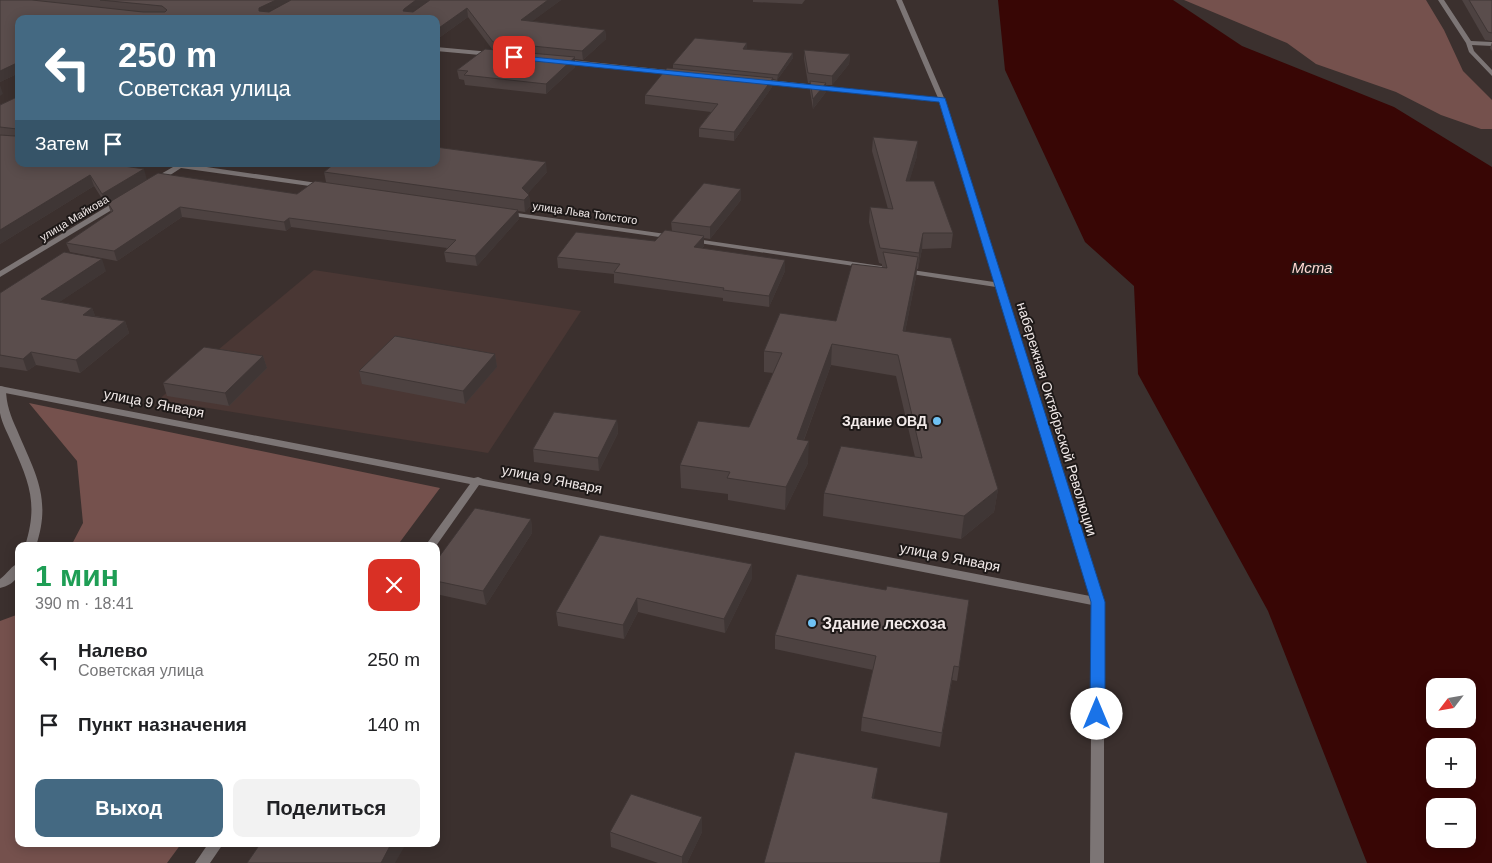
<!DOCTYPE html>
<html lang="ru">
<meta charset="utf-8">
<style>
body{margin:0;font-family:Arial,sans-serif;background:#f2f2f2;color:#202124;height:100vh;display:flex;flex-direction:column;font-size:19px;white-space:nowrap}
*{box-sizing:border-box;margin:0}
p{font-size:16px;color:#757577}
.icon{flex:none;width:28px;height:28px;fill:none;stroke:currentColor;stroke-width:2;stroke-linecap:round;stroke-linejoin:round}
.map{position:relative;flex:1;overflow:hidden}
.details{position:absolute;left:15px;top:542px;width:425px;height:305px;display:flex;flex-direction:column;background:#fff;border-radius:10px;box-shadow:0 2px 12px #0003}
.details>*{flex:none}
.banner{position:absolute;left:15px;top:15px;width:425px;height:152px;border-radius:10px;box-shadow:0 2px 12px #0003;background:#446982;color:#fff;overflow:hidden}
.needle{width:32px;rotate:239deg}
.controls{position:absolute;left:1426px;top:678px;display:grid;gap:10px}
.controls a{display:grid;place-items:center;width:50px;height:50px;border-radius:10px;background:#fff;box-shadow:0 2px 12px #0003;font-size:25px}
.pin{position:absolute;display:grid;place-items:center;width:42px;height:42px;color:#fff;margin:-21px;border-radius:10px;box-shadow:0 2px 8px #0006}
.me{position:absolute;width:55px;margin:-28px;rotate:0deg;stroke-linejoin:round;filter:drop-shadow(0 0 4px #0008)}
.turn{display:flex;align-items:center;gap:18px;height:105px;padding:0 20px;font-size:22px}
.turn .icon{width:65px;height:65px;stroke-width:2.5}
.turn b{display:block;font-size:35px;line-height:42px}
.then{display:flex;align-items:center;height:48px;padding:0 20px;background:#0003;gap:10px;font-size:19px}
.round{display:grid;place-items:center;flex:none;width:52px;height:52px;border-radius:10px;background:#f2f2f2}
.head{display:flex;align-items:center;justify-content:space-between;height:85px;padding:0 20px}
h1{font-size:30px;font-weight:700;line-height:38px;color:#1e9e55}
.action{display:flex;gap:10px;margin-top:auto;padding:10px 20px}
.action a{flex:1;height:58px;border-radius:10px;background:#446982;color:#fff;font-size:20px;font-weight:700;line-height:58px;text-align:center}
.action a+a{background:#f2f2f2;color:#202124}
ul{padding:0;list-style:none}
li{display:flex;align-items:center;gap:15px;height:65px;padding:0 20px}
li div{flex:1}
li b{display:block;font-size:19px}
li em{font-style:normal}
.map>svg:first-child{display:block}
.built{fill:#4a3734}
.green{fill:#75514d}
.water{fill:#380605;fill-rule:evenodd}
.lines{fill:none;stroke-linecap:round;stroke-linejoin:round}
.service{fill:#7c7575;fill-rule:evenodd}
.minor{fill:#7c7575;fill-rule:evenodd}
.wall{fill:#4d4241}
.shaded-wall{fill:#3f3635}
.building{fill:#5a4d4c;stroke:#3f3635}
.route{fill:#1a73e8;stroke:#114b97}
.poi-dot{fill:#6fc2f4;stroke:#1e1918;stroke-width:2}
.labels{text-anchor:middle;dominant-baseline:central;stroke-width:4;stroke-linejoin:round;paint-order:stroke}
.far-street-label{font-size:11px;fill:#f2eae9;stroke:#1e1918}
.street-label{font-size:14px;fill:#f2eae9;stroke:#1e1918}
.poi-label{font-size:14px;font-weight:bold;fill:#f2eae9;stroke:#1e1918;text-anchor:end}
.water-label{font-size:15px;font-style:italic;fill:#ffd9d3;stroke:#1e1918}
.near-poi-label{font-size:16px;font-weight:bold;fill:#f2eae9;stroke:#1e1918;text-anchor:start}
</style>
<div class="map">
<svg width="1492" height="863" viewBox="0 0 1492 863">
<rect width="100%" height="100%" fill="#3b302e"/>
<!-- built -->
<polygon class="built" points="314,270 581,311 488,453 158,400"/>
<!-- green -->
<g class="green">
<polygon points="1184,0 1426,0 1444,30 1463,71 1492,100 1492,129 1481,129 1441,115 1396,92 1316,64 1287,43"/>
<polygon points="29,403 440,488 397,546 71,546 83,523 77,461"/>
<polygon points="19,614 19,844 181,844 167,863 0,863 0,621"/>
</g>
<!-- water -->
<path class="water" d="M998 0H1173L1242 46 1394 107 1492 167V863H1367L1268 611 1138 374 1134 286 1085 242 1005 70ZM1435 686H1468V719H1435ZM1435 746H1468V779H1435ZM1435 806H1468V839H1435Z"/>
<g class="lines">
<!-- service -->
<g class="service">
<polygon points="1438,0 1444,0 1471,41 1492,42 1492,46 1472,45 1474,51 1492,70 1492,76 1469,52 1466,43"/>
<path d="M0 386 4 387 6 389C6 404 11 417 17 430 35 473 52 498 36 546H25C38 505 30 484 13 446 9 436 2 424 0 413 0 405 0 395 0 386Z"/>
<path d="M19 563C19 578 15 584 0 588V579C7 574 12 565 19 563Z"/>
</g>
<!-- minor -->
<g class="minor">
<polygon points="896,0 902,0 945,100 1104,602 1104,863 1090,863 1092,605 479,485 436,546 425,546 470,484 0,392 0,386 474,478 478,477 483,479 1090,596 996,287 905,273 901,271 905,269 994,282 939,102 759,83 756,81 759,79 938,98"/>
<polygon points="436,47 491,52 494,54 491,56 436,51"/>
<polygon points="562,59 677,71 680,73 677,75 560,62 559,61"/>
<polygon points="163,164 186,164 324,184 328,186 324,188 181,168 158,183 152,183 152,179 173,167"/>
<polygon points="118,200 121,200 125,202 0,277 0,271"/>
<polygon points="503,211 673,235 677,237 673,239 506,215 503,215"/>
<polygon points="689,238 888,267 892,269 888,271 692,242 688,240"/>
<polygon points="208,844 223,844 210,863 195,863"/>
</g>
</g>
<!-- wall -->
<g class="wall">
<polygon points="0,0 561,0 532,21 605,30 606,39 583,60 575,59 575,67 546,94 465,85 464,80 459,79 457,70 492,49 468,17 436,40 436,19 19,19 19,73 0,82"/>
<polygon points="753,0 805,0 802,4 753,2"/>
<polygon points="1462,0 1492,0 1492,41 1485,40"/>
<polygon points="1492,42 1492,51 1490,48"/>
<polygon points="747,48 746,49 793,53 793,58 777,80 773,79 772,87 734,141 699,137 699,128 711,112 645,104 645,95 673,68 673,64"/>
<polygon points="804,50 850,54 849,64 832,85 826,85 826,92 813,109 810,91 810,83 808,83 804,59"/>
<polygon points="19,96 19,164 140,164 133,168 147,180 297,194 326,182 324,172 547,172 528,193 529,195 530,206 525,212 518,211 519,219 477,266 446,262 444,252 447,248 291,227 286,231 182,217 117,261 70,252 66,243 111,213 108,204 106,205 94,186 0,244 0,105"/>
<polygon points="873,137 917,156 909,181 953,233 951,248 922,249 918,269 917,269 916,277 905,332 998,489 994,512 961,539 823,516 824,493 915,457 896,376 831,365 804,440 808,463 785,510 728,500 728,494 681,488 680,465 749,427 773,373 764,372 764,351 836,321 882,267 882,264 879,263 869,222 870,207 888,209 872,151"/>
<polygon points="741,200 710,239 704,238 704,246 702,249 785,271 769,307 723,301 723,298 614,283 614,274 558,268 557,257 655,241 672,231 671,222"/>
<polygon points="106,271 59,302 92,308 95,316 125,321 129,333 80,373 36,365 27,371 0,367 0,293"/>
<polygon points="495,354 497,367 465,404 362,384 359,371"/>
<polygon points="263,356 267,368 229,406 167,396 163,383"/>
<polygon points="617,420 618,433 599,471 534,462 533,449"/>
<polygon points="531,519 532,533 486,605 436,594 436,561"/>
<polygon points="752,578 725,633 638,612 624,639 558,626 556,612"/>
<polygon points="886,590 969,600 957,681 952,680 940,747 861,731 862,717 873,670 775,649 775,635"/>
<polygon points="610,832 702,832 687,863 658,863 611,847"/>
</g>
<!-- shaded-wall -->
<g class="shaded-wall">
<polygon points="276,0 294,0 261,17 259,11 259,8"/>
<polygon points="416,0 430,0 405,19 403,11 404,9"/>
<polygon points="548,0 561,0 522,29 521,20"/>
<polygon points="467,8 468,17 436,40 436,30"/>
<polygon points="605,30 606,39 583,60 582,51"/>
<polygon points="747,43 747,48 743,54 743,49"/>
<polygon points="793,53 793,58 777,80 778,75"/>
<polygon points="850,54 849,64 832,85 832,76"/>
<polygon points="575,57 575,67 546,94 546,84"/>
<polygon points="19,62 19,73 0,82 0,71"/>
<polygon points="773,78 772,87 734,141 734,132"/>
<polygon points="826,83 826,92 813,109 813,99"/>
<polygon points="0,85 3,94 0,96"/>
<polygon points="918,141 917,156 905,196 906,181"/>
<polygon points="546,162 547,172 523,199 522,188"/>
<polygon points="119,164 140,164 120,176 117,165"/>
<polygon points="144,169 147,180 106,205 102,194"/>
<polygon points="90,175 94,186 0,244 0,230"/>
<polygon points="741,189 741,200 710,239 710,227"/>
<polygon points="529,195 530,206 525,212 524,200"/>
<polygon points="180,207 182,217 117,261 114,251"/>
<polygon points="518,210 519,219 477,266 475,256"/>
<polygon points="289,218 291,227 286,231 284,222"/>
<polygon points="923,233 922,249 918,269 919,253"/>
<polygon points="704,236 704,246 694,258 694,247"/>
<polygon points="918,257 916,277 901,352 903,331"/>
<polygon points="102,259 106,271 46,311 41,299"/>
<polygon points="785,260 785,271 769,307 769,296"/>
<polygon points="92,308 97,320 83,315"/>
<polygon points="125,321 129,333 80,373 76,360"/>
<polygon points="832,344 831,365 796,461 797,439"/>
<polygon points="31,352 36,365 27,371 23,359"/>
<polygon points="495,354 497,367 465,404 463,391"/>
<polygon points="263,356 267,368 229,406 225,393"/>
<polygon points="617,420 618,433 599,471 598,458"/>
<polygon points="809,441 808,463 785,510 786,487"/>
<polygon points="998,489 994,512 961,539 964,516"/>
<polygon points="531,519 532,533 486,605 483,591"/>
<polygon points="752,564 752,578 725,633 724,619"/>
<polygon points="637,598 638,612 624,639 623,625"/>
<polygon points="954,666 952,680 940,747 942,733"/>
<polygon points="878,768 875,792 870,822 872,798"/>
<polygon points="702,817 702,832 687,863 682,863 682,857"/>
<polygon points="391,844 406,844 395,863 381,863"/>
</g>
<!-- building -->
<g class="building">
<polygon points="0,0 32,0 143,12 165,12 167,10 162,6 100,0 276,0 259,8 259,11 269,12 291,0 416,0 404,9 403,11 413,12 430,0 548,0 521,20 605,30 582,51 493,42 467,8 436,30 436,19 19,19 19,62 0,71"/>
<polygon points="1469,0 1492,0 1492,33 1488,32"/>
<polygon points="695,38 747,43 743,49 793,53 778,75 673,64"/>
<polygon points="485,49 575,57 546,84 464,75 468,71 457,70"/>
<polygon points="804,50 850,54 832,76 808,73"/>
<polygon points="667,68 773,78 734,132 699,128 718,104 645,95"/>
<polygon points="810,81 826,83 813,99"/>
<polygon points="19,96 19,164 119,164 117,165 144,169 102,194 90,175 0,230 0,135 15,136 17,135 17,129 0,127 0,105"/>
<polygon points="873,137 918,141 906,181 934,181 953,233 923,233 919,253 880,248 870,207 893,209"/>
<polygon points="436,147 546,162 522,188 529,195 524,200 324,172 334,164 436,164"/>
<polygon points="158,173 297,194 315,181 518,210 475,256 444,252 456,240 289,218 284,222 180,207 114,251 66,243 113,211 108,203"/>
<polygon points="704,183 741,189 710,227 671,222"/>
<polygon points="665,230 704,236 694,247 785,260 769,296 723,290 724,288 614,272 620,264 557,257 576,232 655,241"/>
<polygon points="64,252 102,259 41,299 92,308 83,315 125,321 76,360 31,352 23,359 0,355 0,293"/>
<polygon points="883,252 918,257 903,331 951,338 998,489 964,516 824,493 841,446 922,458 898,355 832,344 797,439 809,441 786,487 727,478 730,472 680,465 698,421 749,427 782,353 764,351 780,313 836,321 852,264 887,268"/>
<polygon points="395,336 495,354 463,391 359,371"/>
<polygon points="204,347 263,356 225,393 163,383"/>
<polygon points="554,412 617,420 598,458 533,449"/>
<polygon points="475,508 531,519 483,591 436,581 436,561"/>
<polygon points="600,535 752,564 724,619 637,598 623,625 556,612"/>
<polygon points="797,574 886,590 887,586 969,600 959,667 954,666 942,733 862,717 876,656 775,635"/>
<polygon points="795,752 878,768 872,798 948,813 940,863 764,863"/>
<polygon points="631,794 702,817 682,857 610,832"/>
<polygon points="260,844 391,844 381,863 247,863"/>
</g>
<!-- route -->
<polygon class="route" points="512,55 945,98 1105,602 1105,714 1103,718 1097,719 1092,718 1090,714 1091,602 939,102 514,59 511,57"/>
<!-- markers -->
<g class="poi-dot">
<circle cx="937" cy="421" r="5"/>
<circle cx="812" cy="623" r="5"/>
</g>
<g class="labels">
<!-- far-street labels -->
<g class="far-street-label">
<text transform="translate(585 213) rotate(8)">улица Льва Толстого</text>
<text transform="translate(74 218) rotate(-31)">улица Майкова</text>
</g>
<!-- street labels -->
<g class="street-label">
<text transform="translate(154 403) rotate(11)">улица 9 Января</text>
<text transform="translate(1057 419) rotate(73)">набережная Октябрьской Революции</text>
<text transform="translate(552 479) rotate(11)">улица 9 Января</text>
<text transform="translate(950 557) rotate(11)">улица 9 Января</text>
</g>
<!-- poi labels -->
<g class="poi-label">
<text x="927" y="421">Здание ОВД</text>
</g>
<!-- water labels -->
<g class="water-label">
<text x="1312" y="267">Мста</text>
</g>
<!-- near-poi labels -->
<g class="near-poi-label">
<text x="822" y="623">Здание лесхоза</text>
</g>
</g>
</svg>
<div class="controls">
<a><svg class="needle" viewBox="-14 -14 28 28"><path d="M0-13l5 13h-10z" fill="#e53935"/><path d="M0 13l5-13h-10z" fill="#757577"/></svg></a>
<a>+</a>
<a>−</a>
</div>
<div class="pin" style="left:514px;top:57px;background:#d93025"><svg class="icon" aria-label="arrive" viewBox="0 0 24 24"><path d="M6 21V4h12l-3 4 3 4H6"/></svg></div>
<svg class="me" style="left:1097px;top:714px" viewBox="-20 -20 40 40"><circle r="19" fill="#fff"/><path d="M0-13L10 11 0 6-10 11z" fill="#1a73e8"/></svg>
<div class="banner">
<div class="turn"><svg class="icon" aria-label="left" viewBox="0 0 24 24"><path d="M17 20v-9H6M10 6l-5 5 5 5"/></svg><div><b>250 m</b>Советская улица</div></div>
<div class="then">Затем<svg class="icon" aria-label="arrive" viewBox="0 0 24 24"><path d="M6 21V4h12l-3 4 3 4H6"/></svg></div>
</div>
<section class="details">
<div class="head"><div><h1>1 мин</h1><p>390 m · 18:41</p></div><a class="round" style="background:#d93025;color:#fff"><svg class="icon" aria-label="close" viewBox="0 0 24 24"><path d="M6 6l12 12M18 6L6 18"/></svg></a></div>
<ul>
<li><svg class="icon" aria-label="left" viewBox="0 0 24 24"><path d="M17 20v-9H6M10 6l-5 5 5 5"/></svg><div><b>Налево</b><p>Советская улица</p></div><em>250 m</em></li>
<li><svg class="icon" aria-label="arrive" viewBox="0 0 24 24"><path d="M6 21V4h12l-3 4 3 4H6"/></svg><div><b>Пункт назначения</b></div><em>140 m</em></li>
</ul>
<div class="action"><a>Выход</a><a>Поделиться</a></div>
</section>
</div>
